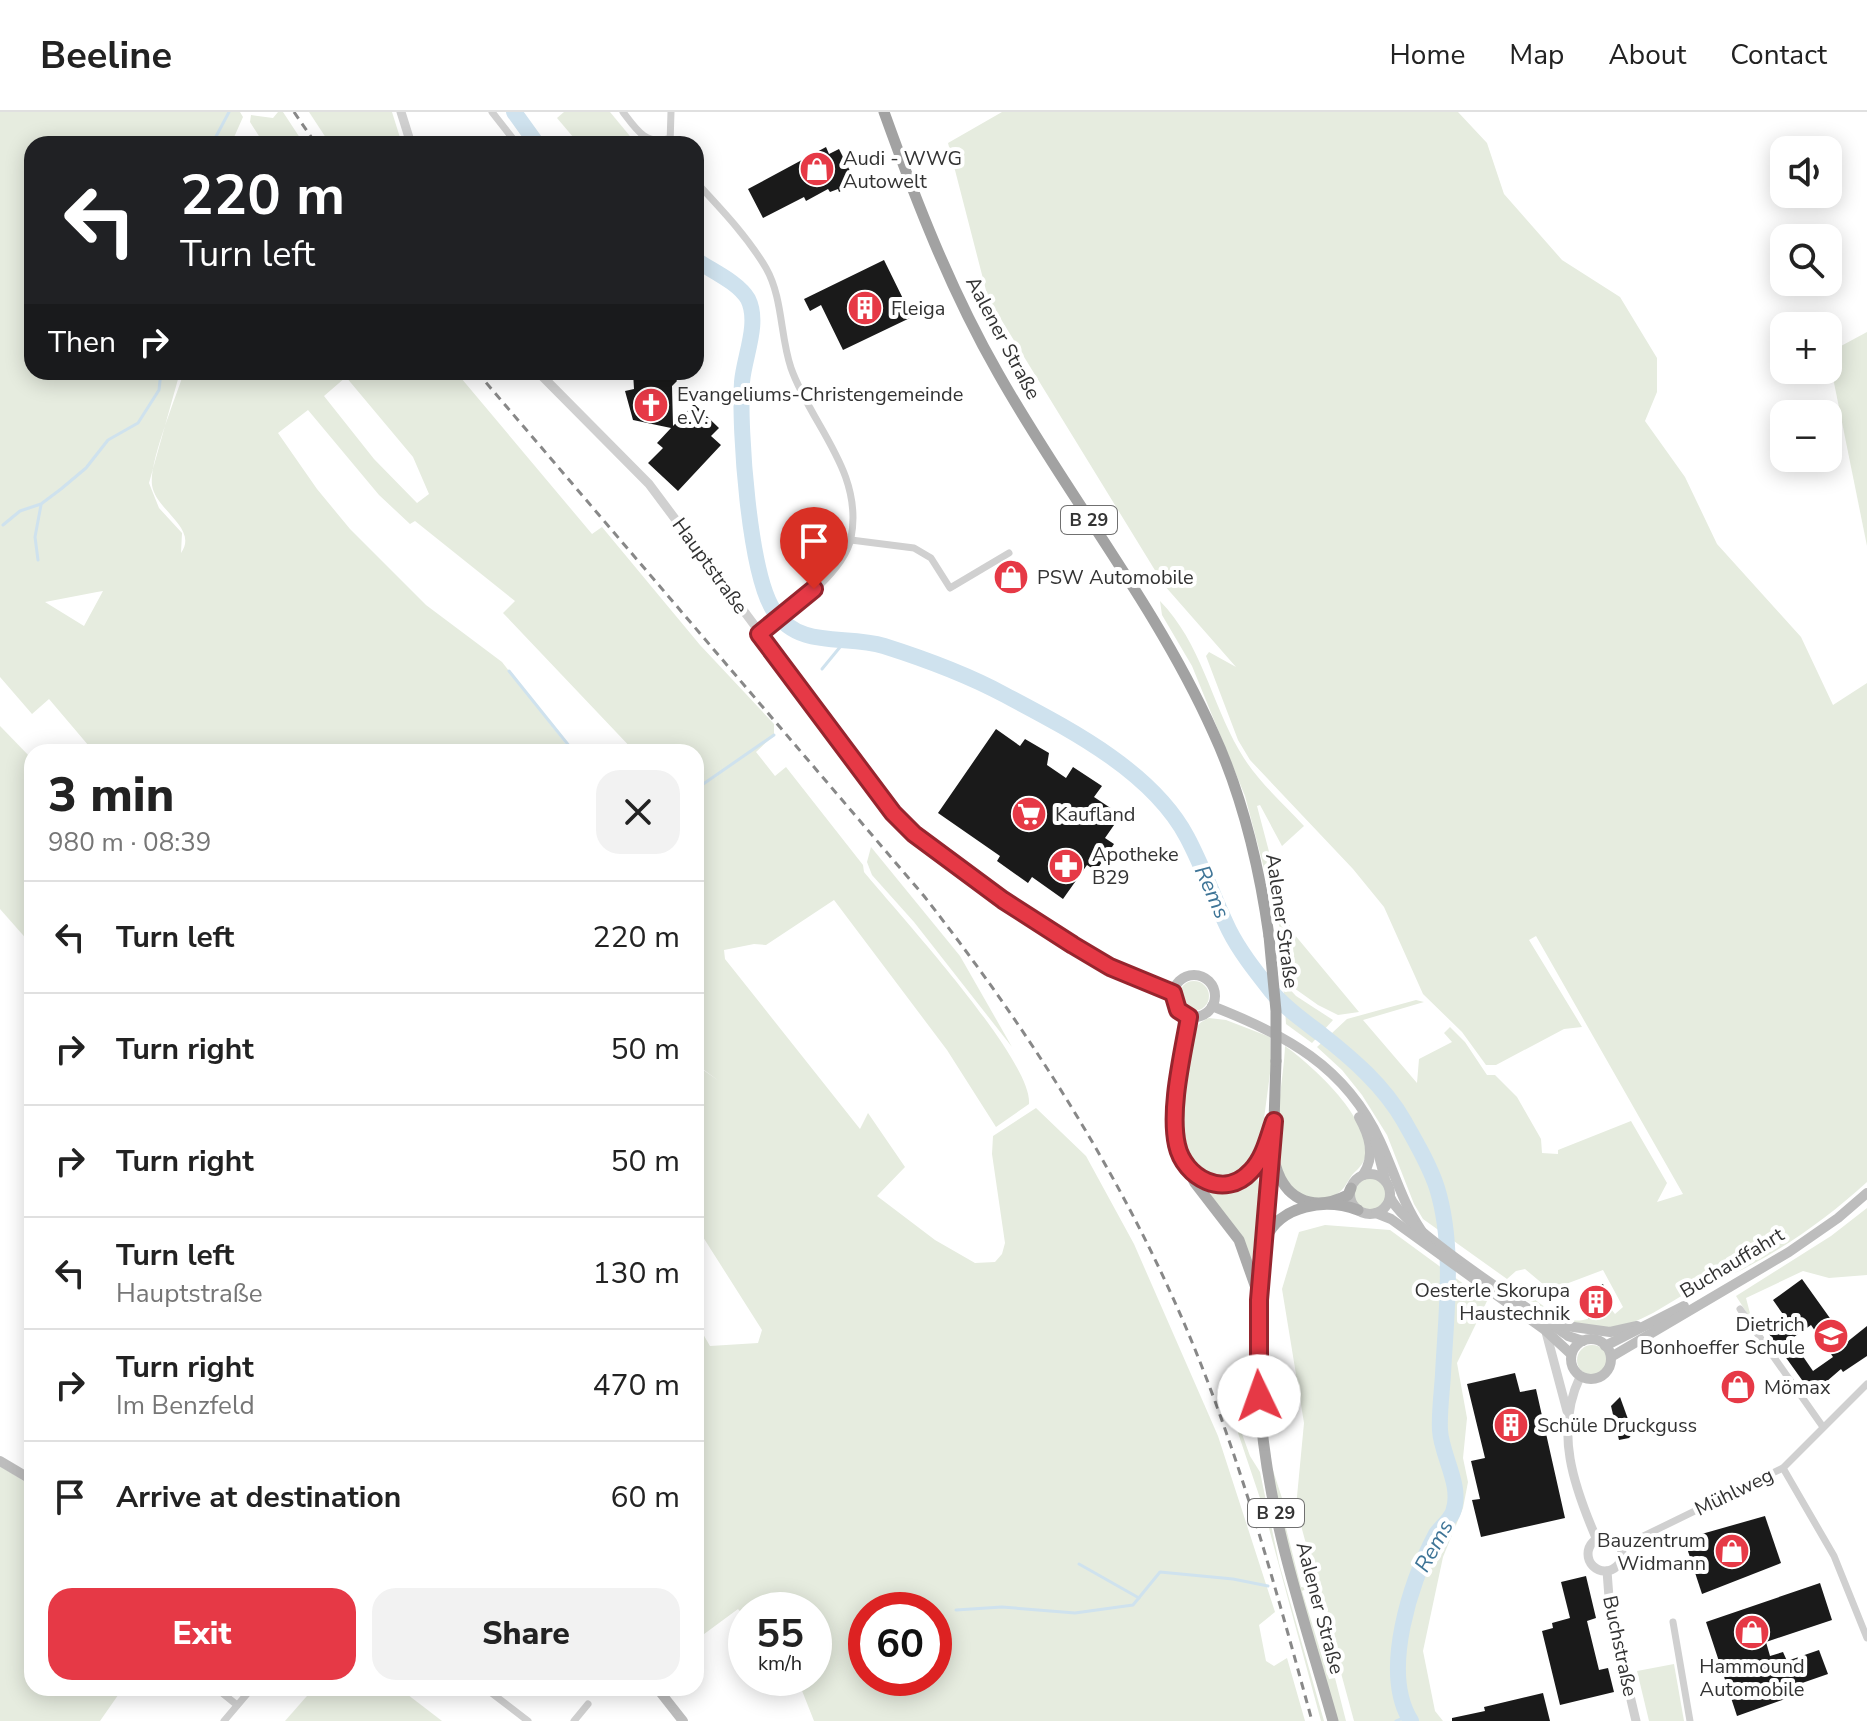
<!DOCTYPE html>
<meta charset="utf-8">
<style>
body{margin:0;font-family:"Nunito Sans",sans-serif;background:#f2f2f2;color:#222;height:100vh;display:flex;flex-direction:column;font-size:30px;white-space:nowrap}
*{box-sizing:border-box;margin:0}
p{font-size:26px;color:#767676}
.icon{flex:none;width:44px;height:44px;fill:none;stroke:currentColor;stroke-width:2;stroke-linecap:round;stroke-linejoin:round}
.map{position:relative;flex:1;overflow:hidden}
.panel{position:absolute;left:24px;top:632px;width:680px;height:952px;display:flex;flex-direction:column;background:#fff;border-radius:24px;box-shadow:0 4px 20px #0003}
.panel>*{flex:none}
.banner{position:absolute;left:24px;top:24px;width:680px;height:244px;border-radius:24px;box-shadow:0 4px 20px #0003;background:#202124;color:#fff;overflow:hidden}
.controls{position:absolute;left:1770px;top:24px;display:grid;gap:16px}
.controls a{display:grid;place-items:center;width:72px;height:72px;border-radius:16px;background:#fff;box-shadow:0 4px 20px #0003;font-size:40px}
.speed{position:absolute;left:728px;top:1480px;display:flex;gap:16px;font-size:40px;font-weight:700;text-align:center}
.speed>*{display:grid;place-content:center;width:104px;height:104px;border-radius:50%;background:#fff;box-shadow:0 4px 20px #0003;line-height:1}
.speed small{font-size:20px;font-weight:400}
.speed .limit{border:12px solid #d22;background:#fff;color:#111}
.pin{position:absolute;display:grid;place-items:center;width:68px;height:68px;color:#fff;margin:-82px -34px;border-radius:50% 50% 50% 0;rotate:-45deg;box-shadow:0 0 8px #0007}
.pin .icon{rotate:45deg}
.me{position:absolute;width:88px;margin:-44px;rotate:357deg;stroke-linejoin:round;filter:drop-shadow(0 0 6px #0008)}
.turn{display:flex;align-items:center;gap:28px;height:168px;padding:0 24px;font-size:36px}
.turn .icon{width:104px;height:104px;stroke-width:2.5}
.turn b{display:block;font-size:56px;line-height:68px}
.then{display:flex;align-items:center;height:76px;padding:0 24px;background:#0003;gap:16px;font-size:30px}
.round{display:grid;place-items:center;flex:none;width:84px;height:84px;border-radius:24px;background:#f2f2f2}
.summary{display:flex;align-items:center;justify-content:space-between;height:136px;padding:0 24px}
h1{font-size:48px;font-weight:800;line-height:60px}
.action{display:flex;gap:16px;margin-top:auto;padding:16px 24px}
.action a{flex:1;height:92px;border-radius:24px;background:#e63946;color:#fff;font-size:32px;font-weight:800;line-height:92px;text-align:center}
.action a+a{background:#f2f2f2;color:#222}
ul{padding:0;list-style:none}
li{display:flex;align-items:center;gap:24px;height:112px;padding:0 24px;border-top:2px solid #e0e0e0}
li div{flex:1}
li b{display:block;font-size:30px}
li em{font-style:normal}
header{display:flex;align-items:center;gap:48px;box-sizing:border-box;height:112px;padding:0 40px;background:#fff;border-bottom:2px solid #e0e0e0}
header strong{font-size:38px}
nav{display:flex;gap:44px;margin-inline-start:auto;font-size:28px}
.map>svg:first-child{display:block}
.green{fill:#e6ecdf;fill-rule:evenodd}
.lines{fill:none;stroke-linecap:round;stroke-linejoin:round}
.stream{stroke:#cfe2ee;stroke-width:3}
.river{stroke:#cfe2ee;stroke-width:16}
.building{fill:#1a1a1a;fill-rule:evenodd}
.minor{stroke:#d0d0d0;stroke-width:7}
.tertiary{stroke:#d0d0d0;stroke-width:9}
.secondary{stroke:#bdbdbd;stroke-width:10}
.primary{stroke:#ababab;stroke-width:11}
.trunk{stroke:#a2a2a2;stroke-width:11}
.rail{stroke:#888;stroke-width:3;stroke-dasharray:8 6;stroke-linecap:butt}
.trunk-bridge{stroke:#a2a2a2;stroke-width:11}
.route-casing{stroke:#96252e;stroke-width:20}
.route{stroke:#e63946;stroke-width:14}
.labels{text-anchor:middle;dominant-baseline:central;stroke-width:8;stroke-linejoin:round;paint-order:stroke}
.shield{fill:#fff;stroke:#707070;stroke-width:2}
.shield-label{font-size:18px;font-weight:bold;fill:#333}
.poi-label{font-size:20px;fill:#333;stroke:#fff;text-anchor:start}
.street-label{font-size:20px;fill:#333;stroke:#fff}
.water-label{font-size:22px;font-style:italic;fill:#3f7597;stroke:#fff}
</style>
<header>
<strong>Beeline</strong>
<nav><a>Home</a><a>Map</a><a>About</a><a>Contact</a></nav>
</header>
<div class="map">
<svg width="1867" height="1609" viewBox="0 0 1867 1609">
<rect width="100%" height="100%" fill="#fff"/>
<!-- green -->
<g class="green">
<path d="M0 0H240L243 5 231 32H32V260H180L149 371 159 396 182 421 181 441C199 416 155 398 152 373 149 350 176 285 184 260H456L592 422 602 415 700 533 774 612V623L756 640 775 664 786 655 863 753 864 760C897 800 1033 948 1029 992L996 1015 947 938 834 788 766 833 754 832 724 838 725 847 860 1017 868 1001 905 1055 877 1084 935 1128 975 1151 995 1150 1002 1142 1005 1131 992 1042 993 1024 1036 996 1086 1044 1134 1132 1218 1324 1275 1500 1259 1513 1266 1549 1274 1554 1287 1546 1305 1609H814L797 1566H814V1498H746V1506L738 1497 696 1528V1210L710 1234 758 1231 762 1218 696 1114V953L719 969 696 952V640H635L503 501 515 489 415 409 410 412 379 383 308 298 278 321 317 377 350 417 426 493 502 550 572 640H94L49 587 32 602 0 565ZM346 265 413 345 429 382 417 391 374 347 324 284ZM103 479 84 514 45 490 97 480ZM866 1498H934V1566H866Z"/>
<polygon points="278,0 283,0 304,32 264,32 250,10 251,3 273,6"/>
<polygon points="309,0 392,0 402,32 330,32"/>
<polygon points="564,0 610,0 634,29 630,32 579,32 557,6"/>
<path d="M1002 0H1458L1487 31 1504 82 1562 148 1620 185 1657 246V280L1645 309 1685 365 1717 432 1801 525 1833 593 1867 571V1070C1831 1103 1791 1132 1747 1155 1731 1164 1712 1168 1696 1176 1668 1190 1639 1215 1607 1216 1581 1217 1559 1207 1539 1193 1529 1185 1520 1193 1515 1174L1518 1171 1528 1172 1535 1179 1534 1187C1566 1211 1574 1216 1611 1197L1615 1202 1623 1195 1603 1158 1550 1178 1525 1157 1516 1159 1507 1167 1423 1107 1414 1092 1387 1023 1362 983 1342 958 1317 935 1347 907 1416 888 1424 890 1363 908 1417 971 1419 947 1452 930 1444 921 1450 915 1465 930 1487 963H1495L1517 985 1541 1027 1542 1041 1558 1042V1038L1631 1009 1667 1071 1657 1090 1683 1082 1536 824 1529 828 1582 915 1564 917 1496 953H1486L1462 920 1423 882 1384 795 1353 757 1250 648 1238 628 1206 544 1209 540 1236 555 1164 473 988 186 948 31Z"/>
<polygon points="1867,220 1867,434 1828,241"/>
<path d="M1160 489C1201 531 1211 589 1239 638 1255 667 1282 690 1304 714L1282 734 1260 693 1257 694 1287 808 1294 822 1359 900 1338 903 1318 893 1294 876 1283 863 1281 821 1245 684 1192 554 1162 503Z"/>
<polygon points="0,614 32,647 30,831 0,797"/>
<polygon points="871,735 960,844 1012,935 914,810 872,763 867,750"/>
<circle cx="1194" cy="884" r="15"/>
<polygon points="1283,870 1296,884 1333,908 1312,931 1286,912"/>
<path d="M1209 906 1226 908 1270 925 1271 954 1260 1037C1253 1052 1241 1065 1224 1067 1170 1070 1182 999 1186 967 1188 950 1188 925 1199 912 1202 909 1205 908 1209 906Z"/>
<path d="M1285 934C1313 954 1365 1002 1366 1038 1366 1050 1360 1055 1352 1063 1347 1070 1344 1078 1337 1082 1311 1100 1285 1074 1279 1050 1272 1024 1284 964 1285 934Z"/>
<polygon points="1257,1056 1259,1080 1252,1150 1198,1070 1211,1074"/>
<circle cx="1370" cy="1082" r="16"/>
<polygon points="1867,1096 1867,1163 1829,1166 1803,1159 1746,1186 1752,1209 1736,1184 1831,1124"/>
<polygon points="1325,1113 1390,1118 1487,1189 1457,1251 1467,1306 1463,1346 1468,1370 1463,1396 1443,1445 1423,1539 1435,1599 1443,1609 1354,1609 1296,1395 1304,1311 1282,1177 1299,1120"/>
<circle cx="1592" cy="1248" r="15"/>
<polygon points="1237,1308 1250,1344 1260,1360 1279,1451 1324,1609 1321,1609 1264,1398 1234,1309"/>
<polygon points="1270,1349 1291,1414 1286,1416 1301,1475 1308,1476 1302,1479 1329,1567 1335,1566 1346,1609 1336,1609 1287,1435"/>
<polygon points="0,1354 32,1374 32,1576 123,1576 100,1609 0,1609"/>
<polygon points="1674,1552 1684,1609 1649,1609 1637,1559"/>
<polygon points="314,1576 399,1576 442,1609 285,1609"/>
</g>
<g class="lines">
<!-- stream -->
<g class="stream">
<polyline points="212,32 229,0"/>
<polyline points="27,220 32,215"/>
<polyline points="3,413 20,399 41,392 61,377 86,356 108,328 138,311 159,278 161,260"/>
<polyline points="38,448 35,425 41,393"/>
<polyline points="822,557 845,529"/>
<polyline points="509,559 574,640"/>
<polyline points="696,677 774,623"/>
<polyline points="1079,1452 1139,1486"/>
<polyline points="956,1498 1002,1495 1075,1501 1133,1493 1160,1460 1233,1467 1268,1474"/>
<polyline points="1396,1609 1407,1604"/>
</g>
<!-- river -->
<g class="river">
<polyline points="514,0 537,32"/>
<path d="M696 148C712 159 738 170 748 187 760 211 744 245 742 270 739 317 749 462 774 499 800 538 846 522 884 534 925 547 968 563 1005 583 1069 617 1152 659 1187 725 1203 755 1214 787 1229 818 1240 840 1257 861 1272 880 1285 896 1304 909 1321 922 1353 947 1384 974 1404 1009 1416 1030 1430 1054 1437 1076 1455 1134 1446 1203 1443 1262 1442 1280 1439 1300 1440 1318 1441 1343 1463 1374 1453 1400 1450 1408 1441 1415 1436 1422 1411 1469 1380 1560 1411 1609"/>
</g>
</g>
<!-- building -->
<g class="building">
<polygon points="826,35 829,42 839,37 856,71 839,80 838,77 830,80 828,77 806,89 804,85 763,106 748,77"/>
<polygon points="884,148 912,205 843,238 821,193 810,199 804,187"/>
<polygon points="633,260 672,260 677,269 672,274 673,314 694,292 719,316 711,324 721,333 678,379 648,351 663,336 657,331 671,316 633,308 625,279 634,277"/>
<polygon points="996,617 1020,634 1025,627 1049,641 1047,653 1066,666 1073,655 1102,674 1094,685 1121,703 1105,726 1114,732 1096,759 1087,753 1063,787 1032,765 1028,771 997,749 1000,744 938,701"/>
<path d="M1802 1167 1847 1230 1867 1214V1244L1843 1260 1841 1257 1812 1282 1769 1222 1787 1208 1773 1188ZM1811 1213 1833 1245 1813 1259 1791 1227Z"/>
<polygon points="1603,1172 1611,1194 1589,1207 1580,1186"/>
<polygon points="1515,1261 1520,1280 1536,1277 1565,1406 1481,1425 1472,1388 1480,1387 1471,1349 1485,1346 1467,1272"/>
<polygon points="1620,1285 1633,1321 1629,1326 1619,1328 1611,1294"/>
<polygon points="1765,1404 1781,1451 1702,1482 1684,1427"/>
<polygon points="1586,1464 1596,1506 1587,1509 1599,1558 1608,1556 1614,1580 1560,1593 1542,1519 1553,1516 1552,1511 1570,1506 1561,1470"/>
<polygon points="1820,1471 1832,1508 1766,1530 1770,1544 1783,1540 1787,1549 1819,1538 1828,1562 1782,1578 1785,1587 1737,1604 1706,1510"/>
<polygon points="1543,1581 1550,1609 1452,1609 1452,1606 1485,1599 1484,1595"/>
</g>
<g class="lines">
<!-- minor -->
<g class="minor">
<polyline points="492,0 517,32"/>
<path d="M623 0C636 17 645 33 668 27"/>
<polyline points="670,32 671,0"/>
<path d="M696 70C721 97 747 124 766 156 783 186 780 224 791 256 811 313 864 360 851 426 844 462 787 501 759 522"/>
<polyline points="851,428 914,436 931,446 950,476 1009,441"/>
<polyline points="1740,1197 1823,1315"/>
<polyline points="1783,1356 1834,1444 1867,1526"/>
<polyline points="1621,1435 1783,1356 1867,1272"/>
<polyline points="1673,1510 1690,1609"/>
<polyline points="216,1576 237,1593"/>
<polyline points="485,1576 528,1609"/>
<polyline points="224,1609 252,1576"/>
<polyline points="574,1609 588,1592"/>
</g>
<!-- tertiary -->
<g class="tertiary">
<polyline points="401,0 411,32"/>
<polyline points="538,260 649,372 903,712 1003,788 1073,833 1110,855 1173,881"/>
<polyline points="1546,1220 1567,1299"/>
<path d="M1580 1265C1554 1319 1574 1375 1597 1428"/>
<circle cx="1605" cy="1442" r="17"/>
<polyline points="1607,1459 1610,1499 1636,1609"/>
</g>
<!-- secondary -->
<g class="secondary">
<circle cx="1194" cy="884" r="21"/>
<path d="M1212 894C1285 923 1345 953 1380 1029 1394 1059 1402 1090 1421 1118"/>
<path d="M1359 1005C1369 1023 1376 1043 1363 1063"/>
<polyline points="1375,1029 1385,1067"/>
<circle cx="1370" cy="1082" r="20"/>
<path d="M1390 1085C1403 1117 1533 1199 1568 1224L1583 1229"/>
<polyline points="1376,1101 1391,1107 1545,1218 1571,1242"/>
<polyline points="1559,1213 1610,1220 1637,1214"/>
<circle cx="1591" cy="1247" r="20"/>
<polyline points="1605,1234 1684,1194"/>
<polyline points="1611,1245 1789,1140 1838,1106 1867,1081"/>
<polyline points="0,1349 32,1368"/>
<polyline points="657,1576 683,1609"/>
</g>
<!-- primary -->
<g class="primary">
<polyline points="1189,905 1176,1007 1178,1038 1195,1071 1239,1128 1256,1176"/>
<path d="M1274 1009C1263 1108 1252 1208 1261 1307 1270 1410 1305 1510 1333 1609"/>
<path d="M1274 1047C1282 1086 1311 1102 1348 1083L1351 1076"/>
<path d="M1190 1060C1227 1087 1254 1066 1267 1029"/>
<path d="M1266 1126C1281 1093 1325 1086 1358 1098"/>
</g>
<!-- trunk -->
<g class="trunk">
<path d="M884 0C916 89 951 179 998 261 1066 382 1156 493 1213 620 1243 685 1259 753 1269 824"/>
<polyline points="1274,1009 1276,949"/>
</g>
<!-- rail -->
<g class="rail">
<polyline points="294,0 316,32"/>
<path d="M477 260 924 784C1028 917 1121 1062 1187 1218 1240 1344 1276 1477 1312 1609"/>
</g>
<!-- trunk-bridge -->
<polyline class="trunk-bridge" points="1269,824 1276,899 1276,949"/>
</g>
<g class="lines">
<defs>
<path id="route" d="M814 477 759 522 893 701 914 722 1003 788 1073 833 1110 855 1173 881 1178 898 1189 905C1183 941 1169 997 1177 1033 1184 1066 1225 1088 1251 1059 1264 1046 1268 1026 1274 1009L1259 1188V1284"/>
</defs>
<!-- route casing -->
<use href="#route" class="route-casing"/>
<!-- route -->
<use href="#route" class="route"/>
</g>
<!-- icons -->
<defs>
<symbol id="shop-disc" viewBox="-11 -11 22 22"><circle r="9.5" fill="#e63946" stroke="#fff"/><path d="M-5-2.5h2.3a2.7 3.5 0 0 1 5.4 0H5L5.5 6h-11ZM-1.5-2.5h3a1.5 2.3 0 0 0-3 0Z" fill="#fff"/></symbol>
<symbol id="building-disc" viewBox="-11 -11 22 22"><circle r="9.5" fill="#e63946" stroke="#fff"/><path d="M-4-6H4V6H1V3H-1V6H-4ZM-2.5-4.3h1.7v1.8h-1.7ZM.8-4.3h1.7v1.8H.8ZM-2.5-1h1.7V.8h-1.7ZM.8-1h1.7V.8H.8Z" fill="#fff"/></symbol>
<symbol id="church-disc" viewBox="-11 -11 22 22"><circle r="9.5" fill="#e63946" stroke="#fff"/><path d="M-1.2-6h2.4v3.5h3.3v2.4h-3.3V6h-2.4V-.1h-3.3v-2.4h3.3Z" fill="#fff"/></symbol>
<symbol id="supermarket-disc" viewBox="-11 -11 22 22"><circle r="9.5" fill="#e63946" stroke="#fff"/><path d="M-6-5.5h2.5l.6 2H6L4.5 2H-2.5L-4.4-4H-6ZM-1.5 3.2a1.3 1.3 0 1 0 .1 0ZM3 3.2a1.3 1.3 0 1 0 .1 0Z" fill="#fff"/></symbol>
<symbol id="pharmacy-disc" viewBox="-11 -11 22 22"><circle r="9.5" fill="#e63946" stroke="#fff"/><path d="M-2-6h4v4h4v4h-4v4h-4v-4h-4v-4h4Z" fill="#fff"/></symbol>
<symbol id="school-disc" viewBox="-11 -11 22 22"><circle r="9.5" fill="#e63946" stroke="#fff"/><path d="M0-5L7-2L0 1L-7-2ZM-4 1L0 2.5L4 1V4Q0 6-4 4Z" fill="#fff"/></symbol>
</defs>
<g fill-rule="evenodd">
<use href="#shop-disc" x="797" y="37" width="40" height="40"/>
<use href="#building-disc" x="845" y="176" width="40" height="40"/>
<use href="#church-disc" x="631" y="273" width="40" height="40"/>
<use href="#shop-disc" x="991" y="445" width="40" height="40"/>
<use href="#supermarket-disc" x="1009" y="682" width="40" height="40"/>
<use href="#pharmacy-disc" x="1046" y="734" width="40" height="40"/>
<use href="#building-disc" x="1576" y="1170" width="40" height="40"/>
<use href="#school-disc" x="1811" y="1204" width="40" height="40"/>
<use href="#shop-disc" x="1718" y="1255" width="40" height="40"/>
<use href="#building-disc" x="1491" y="1293" width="40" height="40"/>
<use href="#shop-disc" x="1712" y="1419" width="40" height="40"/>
<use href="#shop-disc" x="1732" y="1500" width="40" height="40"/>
</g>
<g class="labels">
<!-- shield labels -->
<g class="shield">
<rect x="1061" y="394" width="56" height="28" rx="6"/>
<rect x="1248" y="1387" width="56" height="28" rx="6"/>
</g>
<g class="shield-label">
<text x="1089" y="408">B 29</text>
<text x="1276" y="1401">B 29</text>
</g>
<!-- poi labels -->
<g class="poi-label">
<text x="843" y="46">Audi - WWG<tspan x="843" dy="23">Autowelt</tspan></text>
<text x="891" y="196">Fleiga</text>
<text x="677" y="282">Evangeliums-Christengemeinde<tspan x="677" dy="23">e.V.</tspan></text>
<text x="1037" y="465">PSW Automobile</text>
<text x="1055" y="702">Kaufland</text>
<text x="1092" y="742">Apotheke<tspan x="1092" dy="23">B29</tspan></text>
<text x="1570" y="1178" text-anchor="end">Oesterle Skorupa<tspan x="1570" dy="23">Haustechnik</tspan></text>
<text x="1805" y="1212" text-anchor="end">Dietrich<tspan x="1805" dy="23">Bonhoeffer Schule</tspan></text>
<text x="1764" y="1275">Mömax</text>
<text x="1537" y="1313">Schüle Druckguss</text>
<text x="1706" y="1428" text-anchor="end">Bauzentrum<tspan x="1706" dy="23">Widmann</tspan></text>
<text x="1752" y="1554" text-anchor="middle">Hammound<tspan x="1752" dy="23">Automobile</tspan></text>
</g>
<!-- street labels -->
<g class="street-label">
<text transform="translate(1003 226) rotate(62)">Aalener Straße</text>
<text transform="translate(710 454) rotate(54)">Hauptstraße</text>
<text transform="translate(1282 809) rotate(82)">Aalener Straße</text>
<text transform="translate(1732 1151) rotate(-31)">Buchauffahrt</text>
<text transform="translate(1734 1380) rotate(-26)">Mühlweg</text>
<text transform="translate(1320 1496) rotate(75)">Aalener Straße</text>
<text transform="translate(1620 1534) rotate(78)">Buchstraße</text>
</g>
<!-- water labels -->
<g class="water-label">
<text transform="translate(1212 780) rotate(66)">Rems</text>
<text transform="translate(1434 1434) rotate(-61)">Rems</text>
</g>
</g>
</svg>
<div class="controls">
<a><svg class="icon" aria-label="sound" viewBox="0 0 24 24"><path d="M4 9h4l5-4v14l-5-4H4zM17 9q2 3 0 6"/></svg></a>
<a><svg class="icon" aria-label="search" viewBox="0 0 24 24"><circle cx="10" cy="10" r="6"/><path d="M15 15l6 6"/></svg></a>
<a>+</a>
<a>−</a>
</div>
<div class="speed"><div>55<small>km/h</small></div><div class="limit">60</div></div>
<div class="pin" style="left:814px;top:477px;background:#d93025"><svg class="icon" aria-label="arrive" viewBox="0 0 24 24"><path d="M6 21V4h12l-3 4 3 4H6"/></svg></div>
<svg class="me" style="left:1259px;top:1284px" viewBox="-20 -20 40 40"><circle r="19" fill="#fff"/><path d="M0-13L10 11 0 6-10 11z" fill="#e63946"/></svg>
<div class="banner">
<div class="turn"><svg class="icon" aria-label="left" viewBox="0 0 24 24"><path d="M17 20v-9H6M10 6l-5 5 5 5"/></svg><div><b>220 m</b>Turn left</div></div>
<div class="then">Then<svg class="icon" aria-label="right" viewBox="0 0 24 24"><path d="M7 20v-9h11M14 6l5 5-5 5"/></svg></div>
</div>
<section class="panel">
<div class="summary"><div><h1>3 min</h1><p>980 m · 08:39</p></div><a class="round"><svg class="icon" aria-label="close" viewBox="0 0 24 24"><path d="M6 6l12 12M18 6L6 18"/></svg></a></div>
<ul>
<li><svg class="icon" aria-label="left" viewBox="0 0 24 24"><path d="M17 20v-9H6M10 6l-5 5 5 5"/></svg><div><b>Turn left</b></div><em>220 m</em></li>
<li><svg class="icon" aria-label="right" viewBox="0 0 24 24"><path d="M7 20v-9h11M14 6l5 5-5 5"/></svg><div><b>Turn right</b></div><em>50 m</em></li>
<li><svg class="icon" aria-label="right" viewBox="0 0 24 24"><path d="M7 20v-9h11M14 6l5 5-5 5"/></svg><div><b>Turn right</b></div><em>50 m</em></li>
<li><svg class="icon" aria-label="left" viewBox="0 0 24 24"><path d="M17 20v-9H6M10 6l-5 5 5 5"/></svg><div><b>Turn left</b><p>Hauptstraße</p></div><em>130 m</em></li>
<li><svg class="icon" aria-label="right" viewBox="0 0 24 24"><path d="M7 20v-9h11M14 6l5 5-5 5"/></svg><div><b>Turn right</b><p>Im Benzfeld</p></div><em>470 m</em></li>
<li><svg class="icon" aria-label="arrive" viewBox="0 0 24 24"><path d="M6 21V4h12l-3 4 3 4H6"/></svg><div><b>Arrive at destination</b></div><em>60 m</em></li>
</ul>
<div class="action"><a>Exit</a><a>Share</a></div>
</section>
</div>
